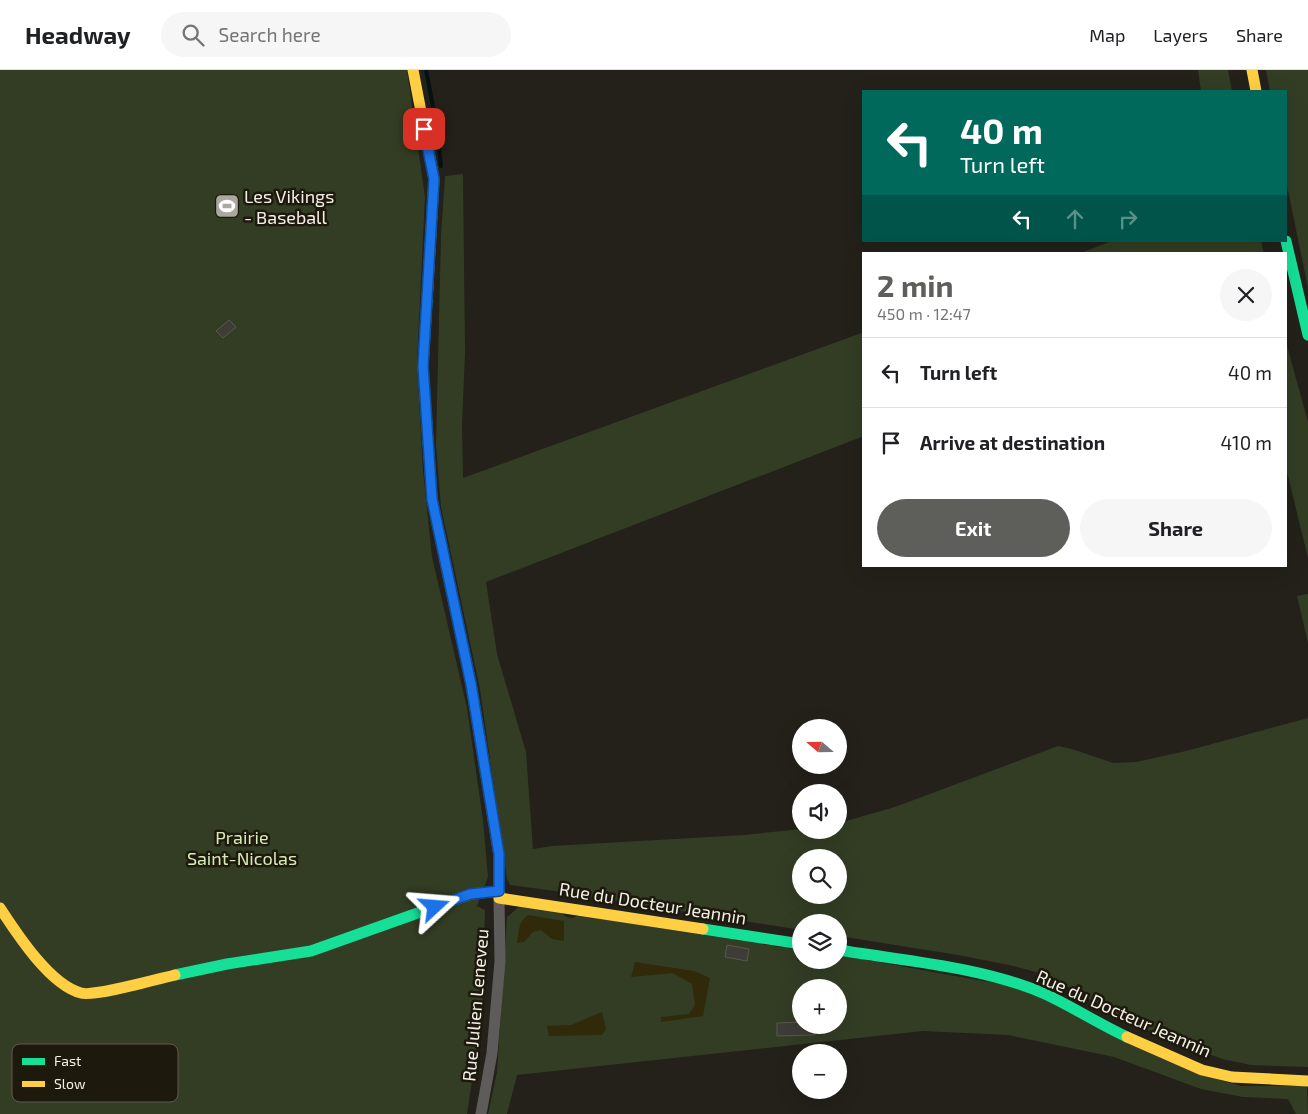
<!DOCTYPE html>
<meta charset="utf-8">
<style>
body{margin:0;font-family:"Exo 2",sans-serif;background:#f6f6f6;color:#202124;height:100vh;display:flex;flex-direction:column;font-size:19px;white-space:nowrap}
*{box-sizing:border-box;margin:0}
p{font-size:16px;color:#757577}
.icon{flex:none;width:28px;height:28px;fill:none;stroke:currentColor;stroke-width:2;stroke-linecap:round;stroke-linejoin:round}
.map{position:relative;flex:1;overflow:hidden}
.drawer{position:absolute;left:862px;top:182px;width:425px;height:315px;display:flex;flex-direction:column;background:#fff;border-radius:0px;box-shadow:0 5px 20px #0002}
.drawer>*{flex:none}
.hud{position:absolute;left:862px;top:20px;width:425px;height:152px;border-radius:0px;box-shadow:0 5px 20px #0002;background:#00695c;color:#fff;overflow:hidden}
.needle{width:32px;rotate:290deg}
.tools{position:absolute;left:792px;top:649px;display:grid;gap:10px}
.tools a{display:grid;place-items:center;width:55px;height:55px;border-radius:50%;background:#fff;box-shadow:0 5px 20px #0002;font-size:25px}
.pin{position:absolute;display:grid;place-items:center;width:42px;height:42px;color:#fff;margin:-21px;border-radius:10px;box-shadow:0 2px 8px #0006}
.me{position:absolute;width:55px;margin:-28px;rotate:71deg;stroke-linejoin:round;filter:drop-shadow(0 0 4px #0008)}
.turn{display:flex;align-items:center;gap:18px;height:105px;padding:0 15px;font-size:22px}
.turn .icon{width:65px;height:65px;stroke-width:2.5}
.turn b{display:block;font-size:35px;line-height:42px}
.lanes{display:flex;align-items:center;height:48px;padding:0 15px;background:#0003;justify-content:center;gap:25px;direction:ltr}
.lanes .off{opacity:.35}
.round{display:grid;place-items:center;flex:none;width:52px;height:52px;border-radius:26px;background:#f6f6f6}
.headline{display:flex;align-items:center;justify-content:space-between;height:85px;padding:0 15px}
h1{font-size:30px;font-weight:700;line-height:38px;color:#5e5e5b}
.cta{display:flex;gap:10px;margin-top:auto;padding:10px 15px}
.cta a{flex:1;height:58px;border-radius:30px;background:#5e5e5b;color:#fff;font-size:20px;font-weight:700;line-height:58px;text-align:center}
.cta a+a{background:#f6f6f6;color:#202124}
ul{padding:0;list-style:none}
li{display:flex;align-items:center;gap:15px;height:70px;padding:0 15px;border-top:1px solid #e0e0e0}
li div{flex:1}
li b{display:block;font-size:19px}
li em{font-style:normal}
header{display:flex;align-items:center;gap:30px;box-sizing:border-box;height:70px;padding:0 25px;background:#fff;border-bottom:1px solid #e0e0e0}
header strong{font-size:24px}
nav{display:flex;gap:28px;margin-inline-start:auto;font-size:18px}
.search{width:350px;height:45px;background:#f6f6f6;display:flex;align-items:center;gap:12px;box-sizing:border-box;padding:0 18px;border-radius:28px;color:#757577;font-size:19px}
.map>svg:first-child{display:block}
.green{fill:#333d24;fill-rule:evenodd}
.sand{fill:#30290a}
.lines{fill:none;stroke-linecap:round;stroke-linejoin:round}
.stream{stroke:#031213;stroke-width:4}
.building{fill:#3e3c36;stroke:#5b5652}
.street{stroke:#5e5c5a;stroke-width:11}
.fast{stroke:#16e098;stroke-width:11}
.slow{stroke:#ffcf43;stroke-width:11}
.route-casing{stroke:#114b97;stroke-width:12}
.route{stroke:#1a73e8;stroke-width:9}
.labels{text-anchor:middle;dominant-baseline:central;stroke-width:5;stroke-linejoin:round;paint-order:stroke}
.poi-label{font-size:18px;fill:#f3f0e7;stroke:#1e190d;text-anchor:start}
.park-label{font-size:18px;fill:#d5edb5;stroke:#1e190d}
.street-label{font-size:18px;fill:#f3f0e7;stroke:#1e190d}
.key{fill:#1e190d;stroke:#5e5a4e;stroke-width:1}
.key-label{font-size:14px;fill:#f3f0e7}
</style>
<header>
<strong>Headway</strong>
<div class="search"><svg class="icon" aria-label="search" viewBox="0 0 24 24"><circle cx="10" cy="10" r="6"/><path d="M15 15l6 6"/></svg>Search here</div>
<nav><a>Map</a><a>Layers</a><a>Share</a></nav>
</header>
<div class="map">
<svg width="1308" height="1044" viewBox="0 0 1308 1044">
<rect width="100%" height="100%" fill="#23211a"/>
<!-- green -->
<g class="green">
<polygon points="0,0 407,0 425,127 417,291 423,401 432,487 467,638 483,750 488,807 477,836 485,840 482,944 467,1044 0,1044"/>
<polygon points="1198,0 1228,0 1232,21 1201,21"/>
<polygon points="1266,0 1308,0 1308,218 1286,111 1286,21 1270,21"/>
<path d="M463 104 465 283 462 355 463 408 864 262V366L486 512 497 584 526 682 533 779 552 776 744 765 801 759 839 760V753L895 737 1058 676 1072 679 1113 693 1136 692 1186 681 1308 648V997L1251 995 1222 989 1135 955 1066 916 1036 902 1009 895 958 885 839 866V852H801V860L555 821 510 815 507 809 480 619 441 437 436 374 441 166 445 106ZM801 788H839V825H801Z"/>
<polygon points="1112,171 1261,171 1264,184 1078,184"/>
<polygon points="1286,272 1308,352 1308,488 1286,398"/>
<polygon points="1308,524 1308,573 1297,526"/>
<path d="M521 835 558 841 567 847 572 848 579 845 793 879 798 891 839 890V885L1022 918 1206 1006 1241 1016H1307L1308 1044H1296L1288 1029 1243 1027 1201 1019 1114 987 1008 965 923 961 517 1005 507 1044H488L497 1002 507 847ZM801 918H839V955H801Z"/>
</g>
<!-- sand -->
<g class="sand">
<path d="M528 845 564 851V871L552 869 541 860 533 862 524 872 517 873C519 862 518 852 528 845Z"/>
<polygon points="635,892 694,901 710,908 703,946 661,952 661,947 689,944 695,935 692,914 673,903 631,907"/>
<polygon points="602,942 606,959 602,965 549,966 547,956 571,955"/>
</g>
<g class="lines">
<!-- stream -->
<polyline class="stream" points="426,0 436,52 441,96"/>
</g>
<!-- building -->
<g class="building">
<polygon points="229,250 236,257 223,268 216,261"/>
<polygon points="727,875 749,879 747,891 725,887"/>
<polygon points="801,952 801,955 814,955 815,965 777,966 777,953"/>
</g>
<g class="lines">
<!-- street -->
<polyline class="street" points="481,1044 492,983 500,891 499,828"/>
<!-- fast -->
<g class="fast">
<polyline points="1286,171 1308,265"/>
<polyline points="427,231 423,297 432,429 471,614 496,766"/>
<polyline points="703,859 801,874"/>
<path d="M839 880C905 891 984 897 1045 924 1073 937 1099 954 1127 967"/>
<polyline points="175,905 227,894 311,881 471,824 499,821"/>
</g>
<!-- slow -->
<g class="slow">
<polyline points="413,0 434,109 427,231"/>
<polyline points="1252,0 1256,21"/>
<polyline points="496,766 499,785 499,828 703,859"/>
<path d="M0 838C17 864 50 915 81 923 93 927 158 909 175 905"/>
<polyline points="1127,967 1202,1000 1232,1007 1308,1011"/>
</g>
</g>
<g class="lines">
<defs>
<polyline id="route" points="424,59 434,109 423,296 432,429 471,614 499,784 499,821 470,824 435,837"/>
</defs>
<!-- route casing -->
<use href="#route" class="route-casing"/>
<!-- route -->
<use href="#route" class="route"/>
</g>
<!-- icons -->
<defs>
<symbol id="stadium-square" viewBox="-11 -11 22 22"><rect x="-9" y="-9" width="18" height="18" rx="4" fill="#aaa89f" stroke="#1e190d"/><path d="M0-5a6.5 5 0 1 0 0 10a6.5 5 0 1 0 0-10ZM-3.5-1.8h7v3.6h-7Z" fill="#fff"/></symbol>
</defs>
<g fill-rule="evenodd">
<use href="#stadium-square" x="213" y="122" width="28" height="28"/>
</g>
<g class="labels">
<!-- poi labels -->
<g class="poi-label">
<text x="244" y="126">Les Vikings<tspan x="244" dy="21">- Baseball</tspan></text>
</g>
<!-- park labels -->
<g class="park-label">
<text x="242" y="767">Prairie<tspan x="242" dy="21">Saint-Nicolas</tspan></text>
</g>
<!-- street labels -->
<g class="street-label">
<text transform="translate(653 833) rotate(9)">Rue du Docteur Jeannin</text>
<text transform="translate(475 935) rotate(-85)">Rue Julien Leneveu</text>
<text transform="translate(1124 943) rotate(24)">Rue du Docteur Jeannin</text>
</g>
</g>
<!-- legend -->
<rect x="12" y="974" width="166" height="58" rx="8" class="key"/>
<rect x="22" y="988" width="23" height="7" fill="#16e098"/>
<rect x="22" y="1011" width="23" height="6" fill="#ffcf43"/>
<g class="key-label">
<text x="54" y="996">Fast</text>
<text x="54" y="1019">Slow</text>
</g>
</svg>
<div class="tools">
<a><svg class="needle" viewBox="-14 -14 28 28"><path d="M0-13l5 13h-10z" fill="#e53935"/><path d="M0 13l5-13h-10z" fill="#757577"/></svg></a>
<a><svg class="icon" aria-label="sound" viewBox="0 0 24 24"><path d="M4 9h4l5-4v14l-5-4H4zM17 9q2 3 0 6"/></svg></a>
<a><svg class="icon" aria-label="search" viewBox="0 0 24 24"><circle cx="10" cy="10" r="6"/><path d="M15 15l6 6"/></svg></a>
<a><svg class="icon" aria-label="layers" viewBox="0 0 24 24"><path d="M12 4l9 5-9 5-9-5zM3 14l9 5 9-5"/></svg></a>
<a>+</a>
<a>−</a>
</div>
<div class="pin" style="left:424px;top:59px;background:#d93025"><svg class="icon" aria-label="arrive" viewBox="0 0 24 24"><path d="M6 21V4h12l-3 4 3 4H6"/></svg></div>
<svg class="me" style="left:435px;top:837px" viewBox="-20 -20 40 40"><path d="M0-17L14 15 0 8-14 15z" fill="#1a73e8" stroke="#fff" stroke-width="4"/></svg>
<div class="hud">
<div class="turn"><svg class="icon" aria-label="left" viewBox="0 0 24 24"><path d="M17 20v-9H6M10 6l-5 5 5 5"/></svg><div><b>40 m</b>Turn left</div></div>
<div class="lanes"><svg class="icon" aria-label="left" viewBox="0 0 24 24"><path d="M17 20v-9H6M10 6l-5 5 5 5"/></svg><svg class="icon off" aria-label="ahead" viewBox="0 0 24 24"><path d="M12 20V5M6 11l6-6 6 6"/></svg><svg class="icon off" aria-label="right" viewBox="0 0 24 24"><path d="M7 20v-9h11M14 6l5 5-5 5"/></svg></div>
</div>
<section class="drawer">
<div class="headline"><div><h1>2 min</h1><p>450 m · 12:47</p></div><a class="round"><svg class="icon" aria-label="close" viewBox="0 0 24 24"><path d="M6 6l12 12M18 6L6 18"/></svg></a></div>
<ul>
<li><svg class="icon" aria-label="left" viewBox="0 0 24 24"><path d="M17 20v-9H6M10 6l-5 5 5 5"/></svg><div><b>Turn left</b></div><em>40 m</em></li>
<li><svg class="icon" aria-label="arrive" viewBox="0 0 24 24"><path d="M6 21V4h12l-3 4 3 4H6"/></svg><div><b>Arrive at destination</b></div><em>410 m</em></li>
</ul>
<div class="cta"><a>Exit</a><a>Share</a></div>
</section>
</div>
